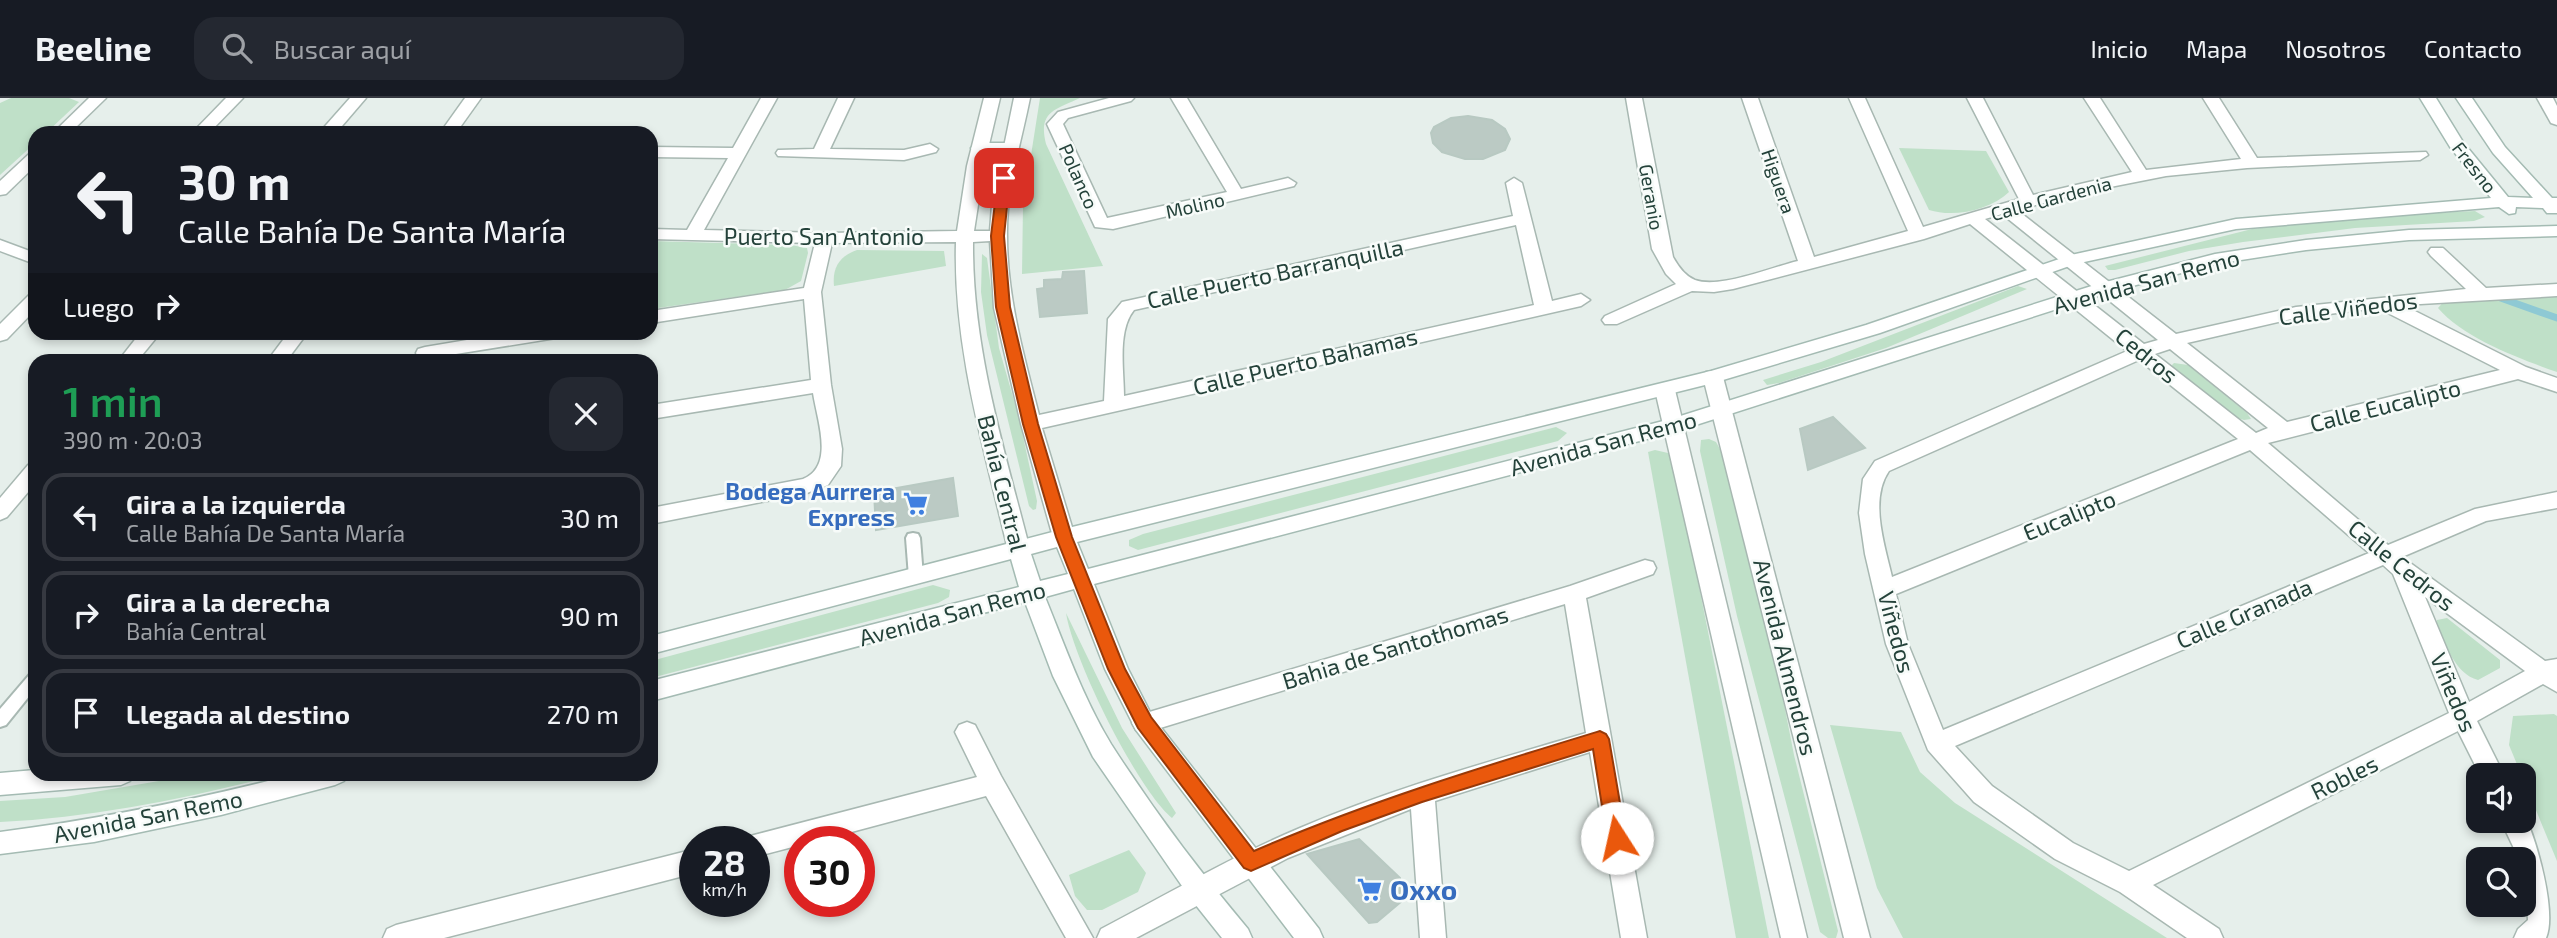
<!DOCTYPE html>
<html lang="es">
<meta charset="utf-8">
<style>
body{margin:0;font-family:"Exo 2",sans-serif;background:#242831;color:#f1f3f6;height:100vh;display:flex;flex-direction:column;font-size:26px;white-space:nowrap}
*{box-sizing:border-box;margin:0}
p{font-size:23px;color:#9ea1a6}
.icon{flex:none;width:38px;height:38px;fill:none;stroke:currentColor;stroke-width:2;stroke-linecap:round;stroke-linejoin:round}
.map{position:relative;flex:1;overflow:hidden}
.drawer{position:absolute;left:28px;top:256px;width:630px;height:427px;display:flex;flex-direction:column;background:#171b24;border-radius:21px;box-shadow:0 4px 10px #0003}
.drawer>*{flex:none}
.guide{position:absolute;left:28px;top:28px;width:630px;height:214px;border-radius:21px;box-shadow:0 4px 10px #0003;background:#171b24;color:#f1f3f6;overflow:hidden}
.buttons{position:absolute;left:2466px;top:665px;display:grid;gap:14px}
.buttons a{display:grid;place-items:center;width:70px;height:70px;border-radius:14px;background:#171b24;box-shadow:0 4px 10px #0003;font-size:35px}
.speed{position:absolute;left:679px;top:728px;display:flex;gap:14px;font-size:35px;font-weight:700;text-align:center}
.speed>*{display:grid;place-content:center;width:91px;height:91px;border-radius:50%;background:#171b24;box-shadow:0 4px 10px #0003;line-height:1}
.speed small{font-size:18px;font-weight:400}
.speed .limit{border:10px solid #d22;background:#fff;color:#111}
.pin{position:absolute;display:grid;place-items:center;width:60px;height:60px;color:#fff;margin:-30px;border-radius:14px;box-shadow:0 4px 10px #0006}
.me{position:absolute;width:77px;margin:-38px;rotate:350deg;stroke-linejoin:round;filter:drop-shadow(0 0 5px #0008)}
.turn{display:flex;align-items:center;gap:24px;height:147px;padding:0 35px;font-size:32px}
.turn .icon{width:91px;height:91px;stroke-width:2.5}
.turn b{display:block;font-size:49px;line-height:60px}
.then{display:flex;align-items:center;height:66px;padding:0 35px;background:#0003;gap:14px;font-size:26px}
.round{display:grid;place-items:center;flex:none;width:74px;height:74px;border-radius:21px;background:#242831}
.head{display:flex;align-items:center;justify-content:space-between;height:119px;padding:0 35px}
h1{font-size:42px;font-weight:600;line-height:52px;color:#1e9e55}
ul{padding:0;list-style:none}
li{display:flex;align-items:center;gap:21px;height:88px;margin:0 14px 10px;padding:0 21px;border:4px solid #363941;border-radius:21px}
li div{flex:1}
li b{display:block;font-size:26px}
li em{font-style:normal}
header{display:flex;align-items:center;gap:42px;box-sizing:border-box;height:98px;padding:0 35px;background:#171b24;border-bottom:2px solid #363941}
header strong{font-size:33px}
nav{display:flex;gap:38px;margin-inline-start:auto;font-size:24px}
.search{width:490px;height:63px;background:#242831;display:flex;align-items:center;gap:18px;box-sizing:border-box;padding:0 24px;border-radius:21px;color:#9ea1a6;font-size:26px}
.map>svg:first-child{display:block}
.green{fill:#bfe0c8}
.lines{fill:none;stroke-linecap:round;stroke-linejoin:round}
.stream{stroke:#8ec9d4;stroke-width:7}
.building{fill:#bbcac4;stroke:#b8c9c2;stroke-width:2}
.lane-casing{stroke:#a8b8b2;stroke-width:4}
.street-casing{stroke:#a8b8b2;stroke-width:3}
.secondary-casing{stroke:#a4bbb3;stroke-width:3}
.lane{fill:#fff;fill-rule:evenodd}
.street{fill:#fff;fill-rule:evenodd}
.secondary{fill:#fff;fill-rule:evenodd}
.route{fill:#ea580c;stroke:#983908;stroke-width:2}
.labels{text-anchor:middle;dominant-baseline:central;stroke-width:5;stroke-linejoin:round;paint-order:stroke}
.far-street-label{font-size:19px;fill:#24423a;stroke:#f7fbf9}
.street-label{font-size:23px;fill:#24423a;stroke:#f7fbf9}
.shop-label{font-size:23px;font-weight:bold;fill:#366cbe;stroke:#f7fbf9;text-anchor:end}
.near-shop-label{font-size:28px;font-weight:bold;fill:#366cbe;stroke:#f7fbf9;text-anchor:start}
</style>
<header>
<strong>Beeline</strong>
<div class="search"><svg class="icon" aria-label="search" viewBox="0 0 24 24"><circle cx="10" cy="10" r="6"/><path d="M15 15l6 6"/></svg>Buscar aquí</div>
<nav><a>Inicio</a><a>Mapa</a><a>Nosotros</a><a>Contacto</a></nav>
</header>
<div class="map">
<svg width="2557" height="840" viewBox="0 0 2557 840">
<rect width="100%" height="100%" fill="#e6efeb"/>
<!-- green -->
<g class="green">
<polygon points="11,0 69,0 79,4 46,35 35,35 35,45 0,77 0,5"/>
<path d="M1040 0H1080C1054 12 1038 14 1046 46L1103 168 1022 176 1023 108Z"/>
<path d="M1899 50 1986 53 2009 94C1990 112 1954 120 1929 112Z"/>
<polygon points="2475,113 2485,119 2474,123 2355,130 2243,144 2189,153 2115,172 2108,172 2105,168 2252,131 2356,119"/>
<polygon points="651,143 791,147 807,150 808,155 801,183 785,192 651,211"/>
<path d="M857 152 944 153 946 168 834 188C832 169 840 158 857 152Z"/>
<polygon points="982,156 987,160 999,250 1019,320 1037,403 1036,411 1033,412 1029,408 987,237 981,194"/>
<polygon points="2018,188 2027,191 1886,250 1779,285 1767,287 1763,282 1821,264"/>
<path d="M2557 194V274C2520 261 2463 240 2438 210L2446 201Z"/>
<polygon points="2174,265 2188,267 2247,315 2251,321 2244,322 2234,319 2174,273 2172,267"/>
<polygon points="1556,329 1567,335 1558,343 1138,452 1129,448 1129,442 1143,436"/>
<polygon points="1709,341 1716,344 1721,353 1745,441 1758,473 1794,657 1838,833 1836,840 1828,840 1820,834 1737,518 1700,353 1701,342"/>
<polygon points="1655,352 1668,355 1674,363 1769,840 1736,840 1648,354"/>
<polygon points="933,487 950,492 949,499 938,505 651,580 651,563"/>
<path d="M1066 515 1122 630 1176 715 1172 720C1137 691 1073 561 1066 515Z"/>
<path d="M2447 520 2500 562V570L2478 582C2455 576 2446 546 2436 527L2437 522Z"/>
<polygon points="2554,616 2557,618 2557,763 2509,647 2513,618"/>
<polygon points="1830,627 1901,634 1920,674 1955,705 2167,840 1903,840 1877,790"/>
<path d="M200 676H281C189 700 95 719 0 724V703L65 699Z"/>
<polygon points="1129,752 1146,775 1138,794 1102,812 1087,812 1075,798 1069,777"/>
</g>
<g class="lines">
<!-- stream -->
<polyline class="stream" points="2495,198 2557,220"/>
</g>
<!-- building -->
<g class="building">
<polygon points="1468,18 1492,22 1505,31 1510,41 1505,52 1483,61 1465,61 1442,54 1433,45 1431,35 1434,29 1451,20"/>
<polygon points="1084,173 1087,215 1040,219 1037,191 1044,190 1044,182 1062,181 1063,174"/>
<polygon points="1833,319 1865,350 1808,372 1800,331"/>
<polygon points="953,380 958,418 876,432 874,394"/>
<polygon points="1359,741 1400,780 1403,802 1377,824 1369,825 1307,756"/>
</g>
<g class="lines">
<defs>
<g id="lane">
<polygon points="913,435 918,436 920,440 923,479 921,483 911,483 909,479 906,440 908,436"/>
<polygon points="35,574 35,591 6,627 0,629 0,611 30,576"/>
</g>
<g id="street">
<polygon points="89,0 106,0 70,35 53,35"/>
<polygon points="226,0 243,0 209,35 192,35"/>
<polygon points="350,0 366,0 336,35 319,35"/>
<polygon points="465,0 481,0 456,35 440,35"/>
<path d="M761 0H777L704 132 825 135 957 133 967 68 984 0H1000L984 68 974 133H990L992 107 1014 0H1030C1021 45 1006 92 1007 138 1007 200 1024 258 1039 317L1104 303 1108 221 1122 204 1513 118 1506 85 1514 80 1522 85 1552 203 1581 196 1590 202 1581 208 1042 330 1075 439 1072 445 1064 447 1056 445 1053 439 1021 326 994 210 990 143 973 144C972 250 1004 350 1030 452L1027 458 1019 460 1011 458 1008 452C984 350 953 250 956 144L832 145 821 194 831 287 842 351 841 368 828 387 807 395 651 426V410L803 381C835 368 817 322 813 295L651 321V307L811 282 804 201 651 225V213L804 190 815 145 651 141V131L687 132 728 60 651 59V49L733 50ZM1516 127 1534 207 1124 298C1124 272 1117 233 1134 212Z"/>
<polygon points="838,0 854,0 830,51 904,52 930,46 938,51 936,54 904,62 778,58 776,55 778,52 814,51"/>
<polygon points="1109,0 1134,0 1131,3 1068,20 1063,26 1107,120 1227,94 1171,0 1187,0 1241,91 1288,80 1296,85 1294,88 1113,131 1095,129 1047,26 1058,14"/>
<path d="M1626 0H1642L1673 159C1678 168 1685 178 1695 182 1720 191 1772 169 1798 163L1742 0H1758L1814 159 1908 133 1849 0H1865L1923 129 2019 101 1967 0H1983L2033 97 2132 74 2084 0H2100L2146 72 2241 61 2203 0H2219L2257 60 2426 54 2428 57 2420 62 2247 70 2166 78 2085 94 2017 112 2176 236 2296 209 2466 191 2431 158 2428 154 2431 150H2443L2486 190 2557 186V198L2403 207 2526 269 2557 280V294L2518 281 2268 345 2388 447 2475 411 2557 394V410L2486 423 2402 459 2545 563 2557 561V594L2543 586 2477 623 2504 677H2480L2458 633 2153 787 2219 831 2223 840H2187L2120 794 2055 761 1974 704 1928 652 1886 546 1865 456 1859 415 1863 381 1875 363 2127 253 1970 126 1924 141 1733 191 1714 194 1692 193 1617 226H1605L1602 222 1605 218 1676 186 1666 176 1652 151ZM2002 116 2158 242 2144 246 1985 121ZM2378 210 2500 272 2287 324 2187 245 2296 220ZM2170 251 2268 330 2256 335 2155 256ZM2139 262 2238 341 1892 479C1885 448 1869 402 1889 373ZM2250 352 2369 455 1943 632 1908 546 1896 496ZM2383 467 2393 476 2449 615 2129 773 2073 745 1992 688 1955 648ZM2425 499 2525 573 2469 604Z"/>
<polygon points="2537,0 2553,0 2557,8 2557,27 2551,25"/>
<polygon points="35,54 35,68 6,96 0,97 0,83 29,56"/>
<polygon points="0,142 35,155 35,166 0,153"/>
<polygon points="35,195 35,212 7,241 0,243 0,226 29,197"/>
<polygon points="141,234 161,234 138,262 119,262"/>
<polygon points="289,234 308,234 287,262 268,262"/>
<polygon points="515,234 565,234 556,240 425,261 418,259 416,255 418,251 425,249"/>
<polygon points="1713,273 1720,274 1723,279 1870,840 1844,840 1703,279 1706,274"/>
<polygon points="1665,285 1672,287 1675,292 1807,840 1781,840 1655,292 1658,287"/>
<polygon points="35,365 35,386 7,419 0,422 0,400 28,367"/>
<path d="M1645 462 1653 464 1656 470 1653 476 1586 500 1647 840H1621L1590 654 1435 703 1446 840H1420L1411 711 1288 760 1136 840H1097L1101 831C1166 797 1231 759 1300 730 1393 690 1489 664 1586 635L1565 506 1144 635 1136 632 1132 625 1136 618 1570 488Z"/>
<polygon points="967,624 975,627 1001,678 1093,840 1066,840 986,698 814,744 800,744 800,747 754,759 754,744 743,744 745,740 754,737 977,679 955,634 959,627"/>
<path d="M2524 716C2537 743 2557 815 2546 840H2514L2518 831 2528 822 2524 761H2519L2501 723H2524Z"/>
<polygon points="695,751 695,775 444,840 383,840 387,831 396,827"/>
</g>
<g id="secondary">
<path d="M2420 0H2436L2463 44 2508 99 2533 100 2493 55 2456 0H2472L2505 49 2552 100H2557V115H2547L2543 110 2516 109 2515 115 2509 116 2499 109 2236 131 2075 166 1880 235 1713 285 1077 444 1088 471 1671 321 2098 186 2215 156 2306 142 2409 132 2557 128V138L2409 142 2306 152 2215 166 2110 194 1674 334 1094 486 1128 571 1152 618 1319 831 1323 840H1294L1136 632 1105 571 1074 491 1045 499C1065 548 1083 600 1111 646 1152 710 1199 773 1248 831L1252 840H1222L1191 801 1093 659 1053 578 1025 504 651 603V583L1019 489 1011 461 651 556V538L1064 431 1711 273 1866 227 2071 157 2236 121 2491 100 2450 49ZM1057 449 1068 476 1040 483 1031 456Z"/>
<polygon points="979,45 1010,45 1018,50 1010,55 973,53 971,50"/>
<polygon points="35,672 35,676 133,676 130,683 121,687 0,697 0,675"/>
<path d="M296 676H347L344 683 335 687 221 717 94 744 0 756V734C101 721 198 701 296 676Z"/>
</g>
</defs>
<!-- lane casing -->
<use href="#lane" class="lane-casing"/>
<!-- street casing -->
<use href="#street" class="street-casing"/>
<!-- secondary casing -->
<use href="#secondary" class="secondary-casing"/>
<!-- lane -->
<use href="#lane" class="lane"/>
<!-- street -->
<use href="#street" class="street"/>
<!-- secondary -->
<use href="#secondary" class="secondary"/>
</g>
<!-- route -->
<path class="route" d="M1004 76 1010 80 1004 138 1010 209 1038 326 1072 439 1125 571 1151 619 1254 753C1367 704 1482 669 1600 633L1606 636 1609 641 1626 740 1624 747 1617 749 1610 747 1607 740 1593 651 1422 704 1342 733 1251 773 1244 770 1138 630 1108 571 1056 439 1023 326 996 209 991 138 998 80Z"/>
<!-- icons -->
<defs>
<symbol id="supermarket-bare" viewBox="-9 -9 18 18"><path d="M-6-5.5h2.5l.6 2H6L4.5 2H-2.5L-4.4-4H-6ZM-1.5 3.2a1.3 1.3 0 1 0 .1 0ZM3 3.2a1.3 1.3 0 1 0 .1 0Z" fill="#3f7fe0" stroke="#f7fbf9" stroke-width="2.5" paint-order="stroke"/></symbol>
</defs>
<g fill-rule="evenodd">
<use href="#supermarket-bare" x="898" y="388" width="35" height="35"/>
<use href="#supermarket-bare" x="1352" y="774" width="35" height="35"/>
</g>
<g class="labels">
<!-- far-street labels -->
<g class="far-street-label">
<text transform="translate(2475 69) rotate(52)">Fresno</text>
<text transform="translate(1079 78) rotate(66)">Polanco</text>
<text transform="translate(1779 83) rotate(71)">Higuera</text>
<text transform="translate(1652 99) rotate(80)">Geranio</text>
<text transform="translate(2051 100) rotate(-15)">Calle Gardenia</text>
<text transform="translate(1195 107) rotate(-13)">Molino</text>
</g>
<!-- street labels -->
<g class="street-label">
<text x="824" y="138">Puerto San Antonio</text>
<text transform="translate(1275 175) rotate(-12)">Calle Puerto Barranquilla</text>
<text transform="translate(2146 183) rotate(-15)">Avenida San Remo</text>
<text transform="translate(2348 210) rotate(-7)">Calle Viñedos</text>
<text transform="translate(2147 257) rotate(39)">Cedros</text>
<text transform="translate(1305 263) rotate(-13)">Calle Puerto Bahamas</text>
<text transform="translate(2385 307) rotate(-14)">Calle Eucalipto</text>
<text transform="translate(1603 345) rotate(-15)">Avenida San Remo</text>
<text transform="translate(1003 385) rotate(76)">Bahía Central</text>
<text transform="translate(2069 417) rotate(-22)">Eucalipto</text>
<text transform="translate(2402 467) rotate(39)">Calle Cedros</text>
<text transform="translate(952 515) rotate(-15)">Avenida San Remo</text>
<text transform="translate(2244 515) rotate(-23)">Calle Granada</text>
<text transform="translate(1897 534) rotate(75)">Viñedos</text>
<text transform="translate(1395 549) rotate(-17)">Bahia de Santothomas</text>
<text transform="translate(1786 559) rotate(76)">Avenida Almendros</text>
<text transform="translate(2454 594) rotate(67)">Viñedos</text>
<text transform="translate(2344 679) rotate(-26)">Robles</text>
<text transform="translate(148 718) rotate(-11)">Avenida San Remo</text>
</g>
<!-- shop labels -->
<g class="shop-label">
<text x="895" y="393">Bodega Aurrera<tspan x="895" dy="26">Express</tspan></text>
</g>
<!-- near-shop labels -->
<g class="near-shop-label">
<text x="1390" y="791">Oxxo</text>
</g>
</g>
</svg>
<div class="buttons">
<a><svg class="icon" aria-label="sound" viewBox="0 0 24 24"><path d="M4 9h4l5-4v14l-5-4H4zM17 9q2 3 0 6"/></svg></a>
<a><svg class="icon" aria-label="search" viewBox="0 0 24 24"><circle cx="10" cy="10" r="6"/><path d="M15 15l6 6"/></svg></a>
</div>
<div class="speed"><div>28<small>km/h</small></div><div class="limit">30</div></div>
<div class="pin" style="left:1004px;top:80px;background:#d93025"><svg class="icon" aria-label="arrive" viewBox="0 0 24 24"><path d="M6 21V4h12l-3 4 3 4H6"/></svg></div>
<svg class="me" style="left:1617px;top:740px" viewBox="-20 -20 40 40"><circle r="19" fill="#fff"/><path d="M0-13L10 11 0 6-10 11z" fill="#ea580c"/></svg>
<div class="guide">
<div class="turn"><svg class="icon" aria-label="left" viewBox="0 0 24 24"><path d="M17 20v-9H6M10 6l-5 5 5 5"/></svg><div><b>30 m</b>Calle Bahía De Santa María</div></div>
<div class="then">Luego<svg class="icon" aria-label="right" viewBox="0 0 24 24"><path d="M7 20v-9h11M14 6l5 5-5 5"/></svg></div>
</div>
<section class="drawer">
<div class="head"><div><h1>1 min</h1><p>390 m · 20:03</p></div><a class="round"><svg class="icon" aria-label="close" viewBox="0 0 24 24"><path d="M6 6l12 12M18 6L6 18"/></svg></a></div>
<ul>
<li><svg class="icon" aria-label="left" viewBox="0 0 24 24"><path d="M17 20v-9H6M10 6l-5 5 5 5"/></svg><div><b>Gira a la izquierda</b><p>Calle Bahía De Santa María</p></div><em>30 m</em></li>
<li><svg class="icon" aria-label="right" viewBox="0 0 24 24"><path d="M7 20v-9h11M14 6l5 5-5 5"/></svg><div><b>Gira a la derecha</b><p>Bahía Central</p></div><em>90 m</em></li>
<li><svg class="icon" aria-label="arrive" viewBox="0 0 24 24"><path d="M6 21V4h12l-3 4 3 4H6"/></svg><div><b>Llegada al destino</b></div><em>270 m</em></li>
</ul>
</section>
</div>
